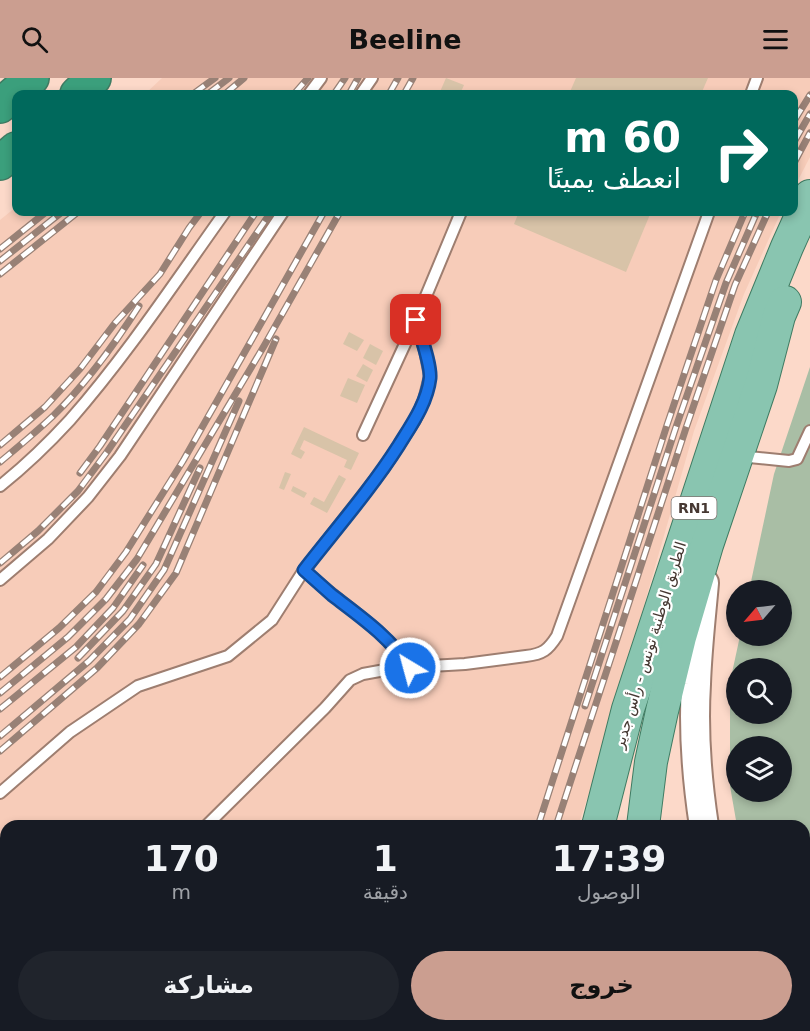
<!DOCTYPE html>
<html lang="ar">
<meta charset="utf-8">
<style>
body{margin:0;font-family:"DejaVu Sans",Vazirmatn,sans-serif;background:#20242c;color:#f1f3f6;direction:rtl;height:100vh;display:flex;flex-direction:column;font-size:22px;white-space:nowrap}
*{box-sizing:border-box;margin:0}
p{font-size:20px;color:#9ea1a6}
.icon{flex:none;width:33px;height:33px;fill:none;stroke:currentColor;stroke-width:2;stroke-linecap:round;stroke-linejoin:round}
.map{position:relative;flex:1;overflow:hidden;direction:ltr}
.side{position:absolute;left:0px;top:742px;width:810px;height:212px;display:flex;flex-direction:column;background:#171b24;border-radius:18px 18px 0 0;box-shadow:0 3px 9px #0003;direction:rtl}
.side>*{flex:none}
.guide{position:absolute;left:12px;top:12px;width:786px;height:126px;border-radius:12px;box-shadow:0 3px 9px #0003;direction:rtl;background:#00695c;color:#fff;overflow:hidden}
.needle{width:39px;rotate:242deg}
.controls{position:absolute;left:726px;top:502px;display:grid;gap:12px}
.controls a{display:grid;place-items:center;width:66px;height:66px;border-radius:50%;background:#171b24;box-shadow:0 3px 9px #0003;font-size:30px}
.pin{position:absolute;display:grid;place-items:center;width:51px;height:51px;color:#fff;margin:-26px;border-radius:12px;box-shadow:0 3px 9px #0006}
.me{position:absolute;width:66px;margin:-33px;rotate:323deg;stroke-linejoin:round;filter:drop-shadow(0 0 4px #0008)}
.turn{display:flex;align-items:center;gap:21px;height:126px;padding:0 18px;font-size:27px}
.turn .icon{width:78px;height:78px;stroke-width:2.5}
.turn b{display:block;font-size:42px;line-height:51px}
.eta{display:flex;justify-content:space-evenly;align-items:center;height:102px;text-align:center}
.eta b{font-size:36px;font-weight:600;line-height:42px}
.cta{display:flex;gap:12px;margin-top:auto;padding:12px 18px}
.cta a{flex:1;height:69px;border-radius:36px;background:#cb9e90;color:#111;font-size:24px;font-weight:600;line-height:69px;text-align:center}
.cta a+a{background:#20242c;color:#f1f3f6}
header{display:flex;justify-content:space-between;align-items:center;height:78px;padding:0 18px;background:#cb9e90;color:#111;font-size:27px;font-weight:600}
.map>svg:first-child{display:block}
.built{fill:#f7ccb9}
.green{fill:#a9bea5;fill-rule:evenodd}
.building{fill:#d8c3a8}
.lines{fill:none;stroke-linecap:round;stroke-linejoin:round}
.lane-casing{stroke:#9e7e70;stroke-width:14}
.secondary-casing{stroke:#9e7e70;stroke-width:32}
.primary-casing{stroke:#3f7b62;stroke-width:34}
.highway-casing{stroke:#3f7b62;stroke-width:36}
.lane{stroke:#fff;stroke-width:10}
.secondary{stroke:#fff;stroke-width:28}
.primary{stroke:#89c5b0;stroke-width:32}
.highway{stroke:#3b9f7c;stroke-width:33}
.rail-casing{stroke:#988176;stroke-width:7}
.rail{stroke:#fff;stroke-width:4.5;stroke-dasharray:14;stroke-linecap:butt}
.route-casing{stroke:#114b97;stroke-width:15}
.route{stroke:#1a73e8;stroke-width:10}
.labels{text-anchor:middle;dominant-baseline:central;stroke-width:4.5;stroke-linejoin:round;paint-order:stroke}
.shield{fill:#fff;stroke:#7e7470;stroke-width:1.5}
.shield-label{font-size:14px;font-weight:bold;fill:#463832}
.street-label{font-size:15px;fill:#463832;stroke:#fff}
</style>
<header><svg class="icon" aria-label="menu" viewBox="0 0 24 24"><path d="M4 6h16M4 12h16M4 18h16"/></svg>Beeline<svg class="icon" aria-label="search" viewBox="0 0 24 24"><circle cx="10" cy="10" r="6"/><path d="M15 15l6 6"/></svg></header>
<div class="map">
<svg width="810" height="953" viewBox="0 0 810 953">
<rect width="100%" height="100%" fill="#fcd9c9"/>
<!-- built -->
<g class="built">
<polygon points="162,0 810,0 810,79 794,110 794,16 145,16"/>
<polygon points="16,129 16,134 781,134 744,216 694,353 597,691 578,748 6,748 6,948 262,948 256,953 0,953 0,142"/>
<polygon points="280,948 531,948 531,953 284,953"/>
</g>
<!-- green -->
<path class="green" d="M810 289V943L804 933V748H737L730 708V604L740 558H782V513H749L774 396ZM736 591H782V636H736ZM736 669H782V714H736Z"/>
<!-- building -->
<g class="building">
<polygon points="446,0 464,7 460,16 439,16"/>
<polygon points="576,0 708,0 701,16 569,16"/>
<polygon points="519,134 651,134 626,194 514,146"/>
<polygon points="349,254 364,262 357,273 343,266"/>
<polygon points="370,266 383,273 376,287 363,280"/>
<polygon points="363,286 373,292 367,304 356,298"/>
<polygon points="348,300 365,307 357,325 340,318"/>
<polygon points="304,349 359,375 351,392 344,389 347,382 304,362 300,371 305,374 301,381 291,376"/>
<polygon points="285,394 291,396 284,412 279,410"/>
<polygon points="339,397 346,401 327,435 310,426 314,419 324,424"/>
<polygon points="293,408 307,415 304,420 291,413"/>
<polygon points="84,948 199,948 203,953 78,953"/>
</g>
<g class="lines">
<defs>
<g id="lane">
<polyline points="309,16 321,0"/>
<polyline points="361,16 372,0"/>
<polyline points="751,16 757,0"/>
<polyline points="363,357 416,242 461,134"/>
<polyline points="739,378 789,383 797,381 810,353"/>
<path d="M0 408C25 388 48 366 70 342 127 277 175 204 225 134"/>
<path d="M304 492C313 500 323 509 332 516 361 539 390 559 410 590"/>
<polyline points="0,502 48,461 88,419 120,378 283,134"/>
<polyline points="0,715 70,654 138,608 228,578 272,542 304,492 384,390 415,342 424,322 430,298 425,273 416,242"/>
<path d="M206 748 325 630 350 602 363 596 396 590 465 586 526 578C543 576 548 572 557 558L709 134"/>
<polyline points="0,925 6,921"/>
</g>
<g id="secondary">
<path d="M704 505C701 539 697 573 696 606 693 654 697 702 704 748"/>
<polyline points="769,948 772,953"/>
</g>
<g id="primary">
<polyline points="598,748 628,631 751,257 787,169 810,118"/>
<polyline points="643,748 651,684 662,633 680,559 707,467 761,307 779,238 785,224"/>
<polyline points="566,953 567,948"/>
<polyline points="629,953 629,948"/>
</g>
<g id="highway">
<polyline points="77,16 94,0"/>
<polyline points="0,28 32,0"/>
<polyline points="0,85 16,71"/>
</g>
</defs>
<!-- lane casing -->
<use href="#lane" class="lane-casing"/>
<!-- secondary casing -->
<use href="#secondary" class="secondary-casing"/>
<!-- primary casing -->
<use href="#primary" class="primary-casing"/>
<!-- highway casing -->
<use href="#highway" class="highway-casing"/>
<!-- lane -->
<use href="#lane" class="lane"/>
<!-- secondary -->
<use href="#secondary" class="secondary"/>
<!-- primary -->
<use href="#primary" class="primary"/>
<!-- highway -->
<use href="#highway" class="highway"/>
<defs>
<g id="rail">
<polyline points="193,16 215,0"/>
<polyline points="208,16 229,0"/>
<polyline points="225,16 244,0"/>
<polyline points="294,16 308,0"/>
<polyline points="334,16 345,0"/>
<polyline points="349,16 358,0"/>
<polyline points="389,16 398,0"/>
<polyline points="404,16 413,0"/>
<polyline points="794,43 810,17"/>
<polyline points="794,64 810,36"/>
<polyline points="794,85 810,55"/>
<polyline points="0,171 46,134"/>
<polyline points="0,183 62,134"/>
<polyline points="0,196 78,134"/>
<polyline points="0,367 45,329 80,291 115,245 160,196 189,150 201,134"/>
<path d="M0 384C18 369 36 354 53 338 86 306 114 267 139 228"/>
<polyline points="80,395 100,368 256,134"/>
<polyline points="0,485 38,453 78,413 107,374 271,134"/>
<polyline points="78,580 123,533 156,486 200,390"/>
<polyline points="0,599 59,550 96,514 126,474 183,383 324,134"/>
<polyline points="0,615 68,559 106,521 137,481 264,268 340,134"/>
<polyline points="585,628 676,349 726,205 757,134"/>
<polyline points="0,631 76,569 113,530 143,487"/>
<polyline points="0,658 89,583 130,541 164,492 239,323"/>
<polyline points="0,673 97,590 139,546 176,495 276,261"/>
<polyline points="538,748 667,347 716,202 745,134"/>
<polyline points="556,748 686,350 735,207 768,134"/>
<polyline points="491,953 491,948"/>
<polyline points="501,953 502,948"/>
<polyline points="511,953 511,948"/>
</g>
</defs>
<!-- rail casing -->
<use href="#rail" class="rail-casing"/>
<!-- rail -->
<use href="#rail" class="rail"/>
</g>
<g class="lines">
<defs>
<path id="route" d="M410 590C390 559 361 539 332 517 323 509 313 500 304 492 336 451 371 411 399 367 412 346 427 325 430 300 431 285 420 257 416 242"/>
</defs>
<!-- route casing -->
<use href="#route" class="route-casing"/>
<!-- route -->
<use href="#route" class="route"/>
</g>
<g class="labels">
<!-- shield labels -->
<rect class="shield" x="671.5" y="419" width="45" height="22" rx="4.5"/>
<g class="shield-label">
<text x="694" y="430">RN1</text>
</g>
<!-- street labels -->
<g class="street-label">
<text transform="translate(650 567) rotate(-73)">الطريق الوطنية تونس - رأس جدير</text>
</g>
</g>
</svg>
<div class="controls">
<a><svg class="needle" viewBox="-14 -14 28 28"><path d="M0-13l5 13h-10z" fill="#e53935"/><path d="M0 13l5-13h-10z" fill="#9ea1a6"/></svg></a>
<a><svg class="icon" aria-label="search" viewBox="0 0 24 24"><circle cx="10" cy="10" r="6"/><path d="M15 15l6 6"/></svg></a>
<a><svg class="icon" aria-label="layers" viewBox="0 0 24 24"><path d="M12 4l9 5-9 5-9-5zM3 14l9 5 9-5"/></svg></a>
</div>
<div class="pin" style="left:416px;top:242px;background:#d93025"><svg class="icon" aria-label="arrive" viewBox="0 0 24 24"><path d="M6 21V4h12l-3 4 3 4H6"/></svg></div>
<svg class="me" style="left:410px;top:590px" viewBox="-20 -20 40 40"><circle r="17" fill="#1a73e8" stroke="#fff" stroke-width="3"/><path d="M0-11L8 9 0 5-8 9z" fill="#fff"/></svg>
<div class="guide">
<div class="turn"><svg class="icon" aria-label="right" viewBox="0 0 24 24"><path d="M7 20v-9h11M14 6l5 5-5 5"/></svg><div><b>60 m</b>انعطف يمينًا</div></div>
</div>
<section class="side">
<div class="eta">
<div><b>17:39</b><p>الوصول</p></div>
<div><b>1</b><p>دقيقة</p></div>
<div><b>170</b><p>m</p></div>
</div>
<div class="cta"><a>خروج</a><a>مشاركة</a></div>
</section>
</div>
